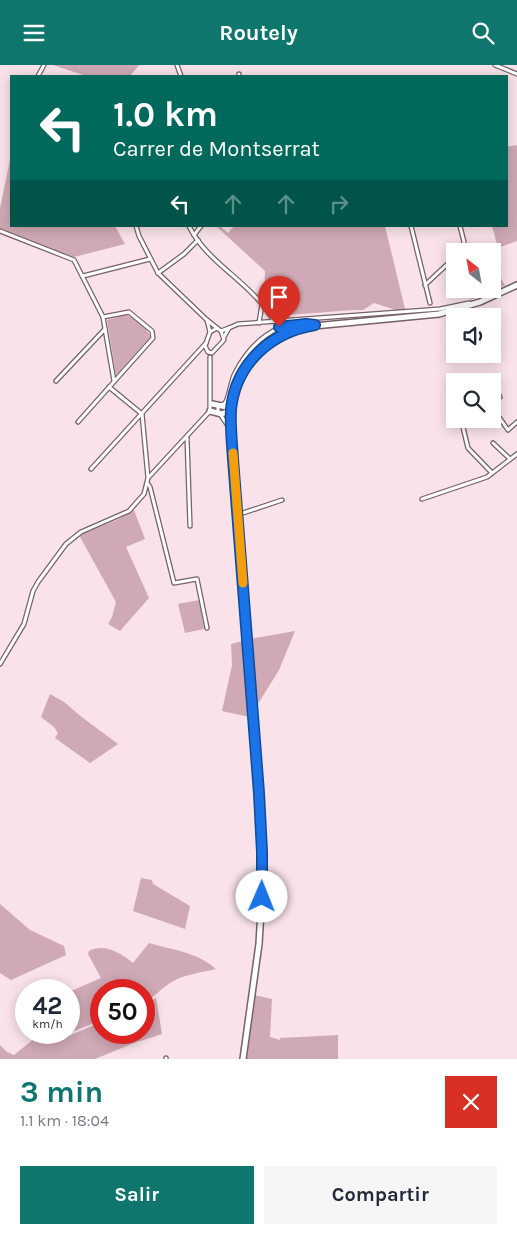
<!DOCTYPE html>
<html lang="es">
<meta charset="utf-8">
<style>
body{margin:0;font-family:Karla,sans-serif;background:#f6f6f7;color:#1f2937;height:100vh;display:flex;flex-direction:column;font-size:19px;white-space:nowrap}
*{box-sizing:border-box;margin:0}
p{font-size:16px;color:#747a83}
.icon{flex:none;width:28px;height:28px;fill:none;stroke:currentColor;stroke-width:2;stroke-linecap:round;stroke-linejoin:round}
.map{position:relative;height:994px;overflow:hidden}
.panel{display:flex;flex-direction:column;background:#fff;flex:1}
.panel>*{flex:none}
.hud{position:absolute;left:10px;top:10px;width:498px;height:152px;border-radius:0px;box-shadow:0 2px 12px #0003;background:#00695c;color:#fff;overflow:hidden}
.needle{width:32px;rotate:329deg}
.fabs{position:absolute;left:446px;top:178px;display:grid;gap:10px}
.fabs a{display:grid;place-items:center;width:55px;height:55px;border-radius:0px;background:#fff;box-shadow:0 2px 12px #0003;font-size:25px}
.speed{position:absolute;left:15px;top:914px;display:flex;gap:10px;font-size:25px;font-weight:700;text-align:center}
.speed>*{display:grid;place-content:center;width:65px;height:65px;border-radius:50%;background:#fff;box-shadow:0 2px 12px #0003;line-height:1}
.speed small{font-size:12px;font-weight:400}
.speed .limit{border:8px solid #d22;background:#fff;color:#111}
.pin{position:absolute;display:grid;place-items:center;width:42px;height:42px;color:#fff;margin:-51px -21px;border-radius:50% 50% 50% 0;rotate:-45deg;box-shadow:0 0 5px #0007}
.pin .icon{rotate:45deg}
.me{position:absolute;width:55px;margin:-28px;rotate:1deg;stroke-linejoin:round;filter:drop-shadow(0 0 4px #0008)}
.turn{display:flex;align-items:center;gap:18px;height:105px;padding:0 20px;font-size:22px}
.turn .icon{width:65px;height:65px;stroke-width:2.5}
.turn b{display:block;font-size:35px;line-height:42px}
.lanes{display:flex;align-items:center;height:48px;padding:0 20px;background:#0003;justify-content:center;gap:25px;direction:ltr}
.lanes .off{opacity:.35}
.round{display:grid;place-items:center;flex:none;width:52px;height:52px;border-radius:0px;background:#f6f6f7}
.summary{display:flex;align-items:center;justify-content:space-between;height:85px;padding:0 20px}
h1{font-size:30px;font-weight:700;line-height:38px;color:#0f766e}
.button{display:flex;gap:10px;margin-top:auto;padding:10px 20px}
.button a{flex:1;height:58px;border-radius:0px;background:#0f766e;color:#fff;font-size:20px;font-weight:700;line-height:58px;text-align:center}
.button a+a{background:#f6f6f7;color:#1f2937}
header{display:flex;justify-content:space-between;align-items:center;height:65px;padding:0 20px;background:#0f766e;color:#fff;font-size:22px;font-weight:700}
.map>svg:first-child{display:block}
.green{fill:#cfa9b5}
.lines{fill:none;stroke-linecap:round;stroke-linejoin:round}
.minor-casing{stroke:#766268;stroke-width:5.5}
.secondary-casing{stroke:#766268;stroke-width:8}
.minor{stroke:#fff;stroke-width:3}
.secondary{stroke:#fff;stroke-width:5}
.route-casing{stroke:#114b97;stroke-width:12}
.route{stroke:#1a73e8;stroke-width:9}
.slow{stroke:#f59e0b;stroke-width:9}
</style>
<header><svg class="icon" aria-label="menu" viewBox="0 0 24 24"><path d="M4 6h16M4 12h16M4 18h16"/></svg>Routely<svg class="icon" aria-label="search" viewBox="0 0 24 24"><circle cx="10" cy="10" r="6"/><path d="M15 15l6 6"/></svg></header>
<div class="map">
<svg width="517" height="994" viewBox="0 0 517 994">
<rect width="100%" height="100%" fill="#f9e2e9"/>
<!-- green -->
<g class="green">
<polygon points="53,0 139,0 130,11 86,11"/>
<polygon points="517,80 517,176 498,183 492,161 506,161 506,82"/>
<polygon points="11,90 11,161 115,161 125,179 74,192 0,164 0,143"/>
<polygon points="216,161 220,161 228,168 234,161 385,161 405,244 402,247 374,238 363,245 352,245 277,251 264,236 265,206"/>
<polygon points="493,200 505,220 470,235 470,224 492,224"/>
<path d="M126 250C135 252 148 264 150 272L116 310 107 255Z"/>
<polygon points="134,445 145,474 126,482 149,533 120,566 108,559 112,552 116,537 79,470 117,455"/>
<polygon points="199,535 204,564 185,568 178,539"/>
<polygon points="295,566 279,605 256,642 250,574"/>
<polygon points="243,576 249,652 222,646 232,600 231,579"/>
<polygon points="50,629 64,637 83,653 118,679 90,698 55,673 58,668 54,662 41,652"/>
<polygon points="141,813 152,815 153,819 190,841 185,864 133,846"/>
<polygon points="0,839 30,865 64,881 66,890 11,915 0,908"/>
<path d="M149 878C173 885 197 887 216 904 200 908 184 909 170 918 160 924 154 933 144 938V925H101V955L65 970 59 968H69V927L101 913 88 889 89 886C104 878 121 888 133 898Z"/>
<polygon points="254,930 272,934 270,972 280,975 280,973 338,970 338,994 246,994"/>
<polygon points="156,933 162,969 134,978 95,994 0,994 0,980 7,987 14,990 41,968 56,968 64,973 101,957 101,968 144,968 144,940"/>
</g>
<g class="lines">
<defs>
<g id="minor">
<polyline points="177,0 181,11"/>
<polyline points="495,0 517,9"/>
<polyline points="239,9 239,11"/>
<polyline points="38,11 44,0"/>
<polyline points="136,161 139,171 158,208 207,255"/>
<path d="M189 161C205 194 240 212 262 239"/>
<polyline points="411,161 430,238"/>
<polyline points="460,161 464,177 464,182 461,186"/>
<polyline points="0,166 74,195 103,252 114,316"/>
<polyline points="194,170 201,161"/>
<polyline points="158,208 184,189 198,175"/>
<polyline points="83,211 150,194"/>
<polyline points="425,220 455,192"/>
<polyline points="259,258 262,239 275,257"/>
<polygon points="217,263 221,266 224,275 212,288 208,287 205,281 210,267"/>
<polyline points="229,263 238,259 440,244 469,238"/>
<polyline points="221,266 229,263 224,272"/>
<polyline points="210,267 207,255 217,263"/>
<polyline points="56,316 105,264"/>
<polyline points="492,317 500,332 492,335"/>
<polyline points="109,322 142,349 148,413"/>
<polyline points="454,340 455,342"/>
<polyline points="492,342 508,365 517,357"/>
<polyline points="461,354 468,383 492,408"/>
<polyline points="78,357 153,273 152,266 129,247 103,252"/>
<path d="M232 367 218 346V342C220 340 223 340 225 338 229 333 231 315 235 308 250 279 277 253 312 260"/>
<polyline points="187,373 190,461"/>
<polyline points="493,378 510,394"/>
<polyline points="91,404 206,278"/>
<polyline points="148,419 150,422 174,518 197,514 207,563"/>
<polyline points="422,434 487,412 517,389"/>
<polyline points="237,450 282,435"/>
<polyline points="0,599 24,559 33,526 38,517 66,479 81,467 129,446 144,429 148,413 210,346 210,292"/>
<polyline points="166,993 166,994"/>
</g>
<g id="secondary">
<polyline points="212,339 227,342 231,345"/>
<polyline points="210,346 222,349 231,345"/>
<polyline points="243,994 259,879 263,811 258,725 233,394 231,345 237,320 254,291 264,281 283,270 295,265 314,261 439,249 480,237 517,220"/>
</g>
</defs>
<!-- minor casing -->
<use href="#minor" class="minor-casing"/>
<!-- secondary casing -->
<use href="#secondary" class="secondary-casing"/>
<!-- minor -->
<use href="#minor" class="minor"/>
<!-- secondary -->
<use href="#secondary" class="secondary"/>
</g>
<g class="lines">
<defs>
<path id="route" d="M262 832V787L259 728 233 394C232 378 230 360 231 344 236 298 271 267 315 260L306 259 279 262"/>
</defs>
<!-- route casing -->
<use href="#route" class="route-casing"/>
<!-- route -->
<use href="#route" class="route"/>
<!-- slow -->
<polyline class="slow" points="233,388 243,518"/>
</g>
</svg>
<div class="fabs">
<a><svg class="needle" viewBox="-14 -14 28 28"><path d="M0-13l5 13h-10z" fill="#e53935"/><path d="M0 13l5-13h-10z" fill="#747a83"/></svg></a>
<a><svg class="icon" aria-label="sound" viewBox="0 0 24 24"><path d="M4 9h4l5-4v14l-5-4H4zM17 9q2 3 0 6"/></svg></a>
<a><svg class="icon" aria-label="search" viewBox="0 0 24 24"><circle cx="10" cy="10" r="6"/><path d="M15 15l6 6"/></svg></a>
</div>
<div class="speed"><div>42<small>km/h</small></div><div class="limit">50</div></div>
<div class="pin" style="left:279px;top:262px;background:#d93025"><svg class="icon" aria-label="arrive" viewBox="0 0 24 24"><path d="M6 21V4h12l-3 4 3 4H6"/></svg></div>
<svg class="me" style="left:262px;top:832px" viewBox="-20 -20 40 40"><circle r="19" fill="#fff"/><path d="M0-13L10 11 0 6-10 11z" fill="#1a73e8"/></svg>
<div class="hud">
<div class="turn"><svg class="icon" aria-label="left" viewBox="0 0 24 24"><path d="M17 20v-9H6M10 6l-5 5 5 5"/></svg><div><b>1.0 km</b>Carrer de Montserrat</div></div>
<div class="lanes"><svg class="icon" aria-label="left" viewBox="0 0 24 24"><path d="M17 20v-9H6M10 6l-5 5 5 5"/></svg><svg class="icon off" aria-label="ahead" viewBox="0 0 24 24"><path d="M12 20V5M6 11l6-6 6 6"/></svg><svg class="icon off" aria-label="ahead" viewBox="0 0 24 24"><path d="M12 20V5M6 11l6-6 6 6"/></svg><svg class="icon off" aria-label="right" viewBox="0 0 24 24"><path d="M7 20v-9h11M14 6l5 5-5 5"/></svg></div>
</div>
</div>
<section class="panel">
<div class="summary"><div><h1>3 min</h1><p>1.1 km · 18:04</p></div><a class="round" style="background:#d93025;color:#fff"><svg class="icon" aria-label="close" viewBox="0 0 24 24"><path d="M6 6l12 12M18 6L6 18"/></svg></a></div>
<div class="button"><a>Salir</a><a>Compartir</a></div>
</section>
